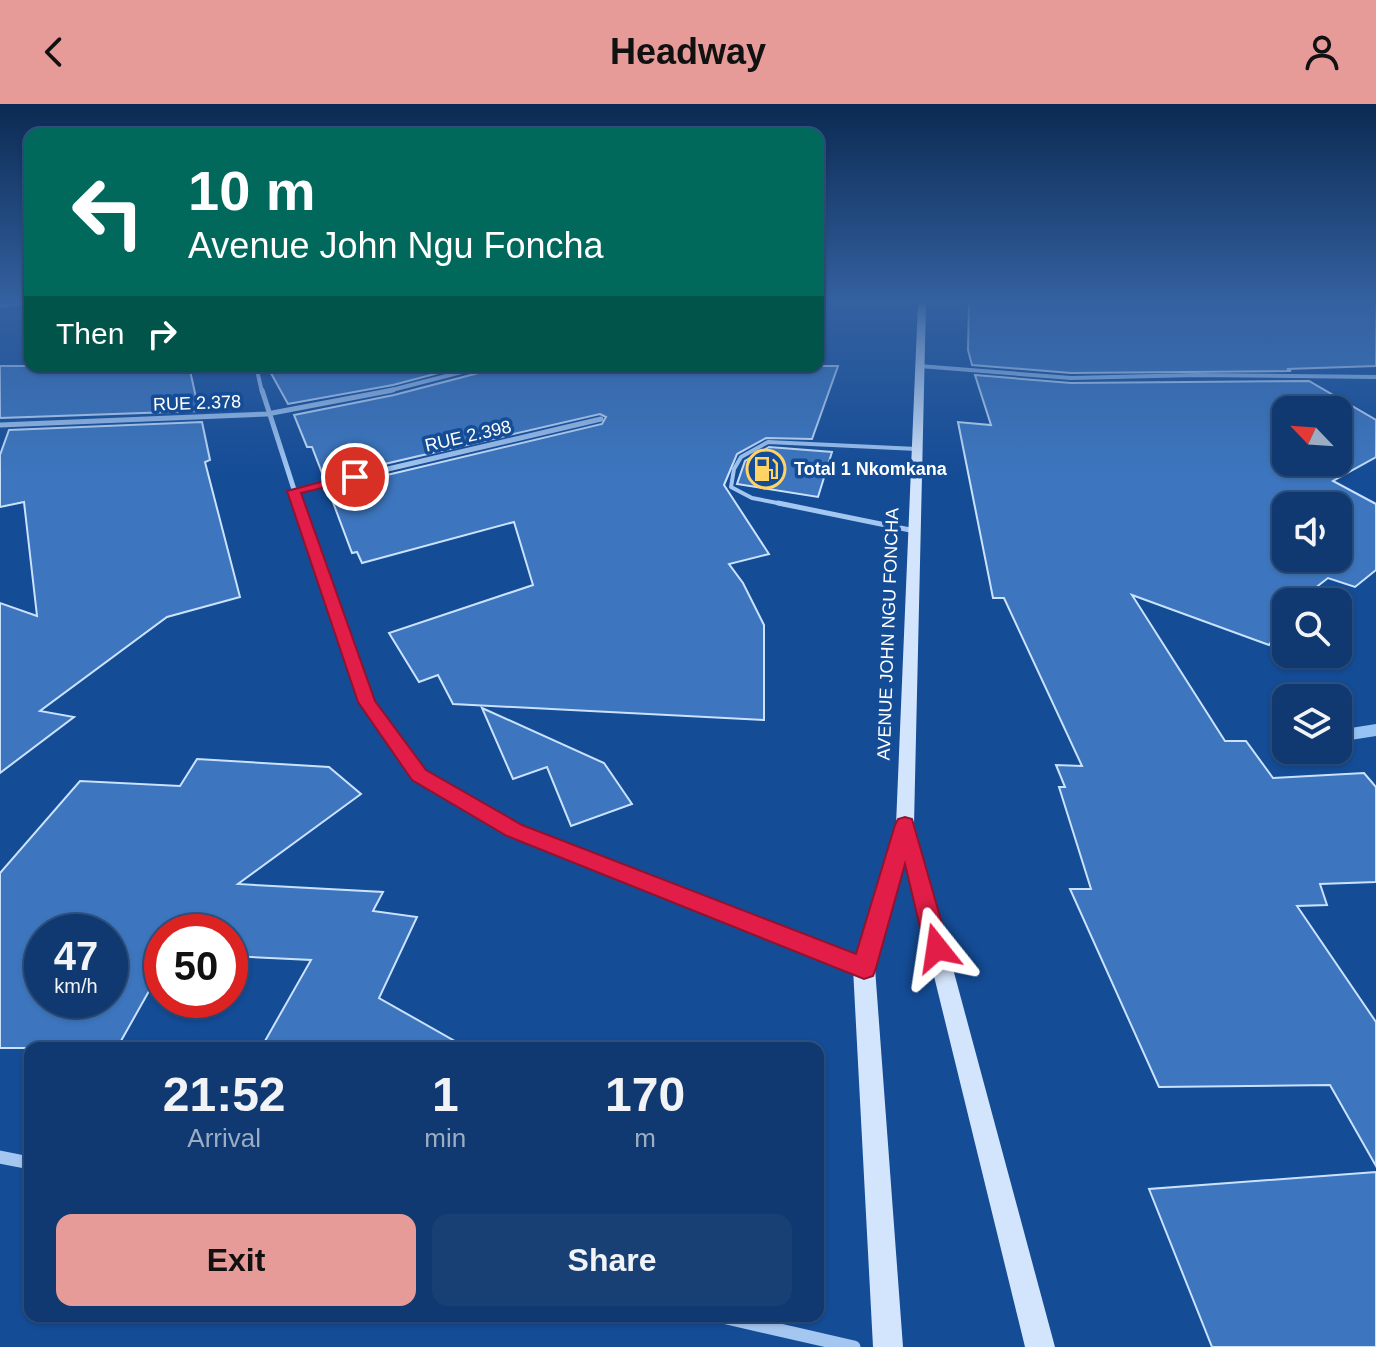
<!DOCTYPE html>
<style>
body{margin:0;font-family:Helvetica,sans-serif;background:#184075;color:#f1f3f6;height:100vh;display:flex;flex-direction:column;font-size:30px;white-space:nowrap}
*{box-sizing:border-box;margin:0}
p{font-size:26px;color:#9bacc3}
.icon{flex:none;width:44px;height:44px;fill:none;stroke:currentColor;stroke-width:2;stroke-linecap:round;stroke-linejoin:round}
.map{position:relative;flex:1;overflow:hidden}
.panel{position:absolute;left:24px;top:938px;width:800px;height:280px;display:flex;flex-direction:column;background:#0f3970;border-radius:16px;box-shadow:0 2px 6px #0004,0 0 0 2px #2f5383}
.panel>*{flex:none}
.hud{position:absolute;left:24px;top:24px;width:800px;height:244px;border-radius:16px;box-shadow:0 2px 6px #0004,0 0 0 2px #2f5383;background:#00695c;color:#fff;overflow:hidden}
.needle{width:52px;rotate:295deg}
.tools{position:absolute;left:1272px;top:292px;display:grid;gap:16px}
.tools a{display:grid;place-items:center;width:80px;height:80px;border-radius:16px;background:#0f3970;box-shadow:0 2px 6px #0004,0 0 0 2px #2f5383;font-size:40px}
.speed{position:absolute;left:24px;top:810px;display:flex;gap:16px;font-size:40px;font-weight:700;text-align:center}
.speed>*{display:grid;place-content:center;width:104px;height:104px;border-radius:50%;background:#0f3970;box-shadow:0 2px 6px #0004,0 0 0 2px #2f5383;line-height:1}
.speed small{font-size:20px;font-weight:400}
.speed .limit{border:12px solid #d22;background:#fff;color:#111}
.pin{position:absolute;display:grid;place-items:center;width:68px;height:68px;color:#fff;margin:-34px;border:4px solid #fff;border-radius:50%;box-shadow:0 2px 8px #0007}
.me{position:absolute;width:88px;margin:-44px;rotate:345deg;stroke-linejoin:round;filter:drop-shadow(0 0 6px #0008)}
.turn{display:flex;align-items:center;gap:28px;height:168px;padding:0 32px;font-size:36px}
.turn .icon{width:104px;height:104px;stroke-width:2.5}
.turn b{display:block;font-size:56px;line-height:68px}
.then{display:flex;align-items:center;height:76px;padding:0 32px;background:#0003;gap:16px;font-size:30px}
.eta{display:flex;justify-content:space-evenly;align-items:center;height:136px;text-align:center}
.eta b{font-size:48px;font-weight:700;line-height:56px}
.cta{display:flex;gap:16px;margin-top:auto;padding:16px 32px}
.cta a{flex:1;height:92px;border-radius:16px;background:#e69b98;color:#111;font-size:32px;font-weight:700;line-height:92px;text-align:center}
.cta a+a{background:#184075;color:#f1f3f6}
header{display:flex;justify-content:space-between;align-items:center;height:104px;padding:0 32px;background:#e69b98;color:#111;font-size:36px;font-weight:700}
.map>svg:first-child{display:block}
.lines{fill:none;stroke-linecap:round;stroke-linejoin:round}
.stream{fill:#96c2f5;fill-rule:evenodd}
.building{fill:#3d76be;stroke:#cbe2fd;stroke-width:2;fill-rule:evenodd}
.service-far1{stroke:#a4c7f2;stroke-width:4}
.service{stroke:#a4c7f2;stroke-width:5}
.minor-far5{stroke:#a4c7f2;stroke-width:4}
.minor-far4{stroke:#a4c7f2;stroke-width:5}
.minor-far3{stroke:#a4c7f2;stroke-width:6}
.minor-far2{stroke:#a4c7f2;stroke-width:8}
.minor-far1{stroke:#a4c7f2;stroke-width:10}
.minor{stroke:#a4c7f2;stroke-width:13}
.secondary{fill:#d3e5fc;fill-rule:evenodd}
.route{fill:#e11d48;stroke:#92132f;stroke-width:2}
.labels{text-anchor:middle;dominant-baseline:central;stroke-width:7;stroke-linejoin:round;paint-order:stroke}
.far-street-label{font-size:18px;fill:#fff;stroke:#144c96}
.far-poi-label{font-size:18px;font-weight:bold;fill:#fff;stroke:#144c96;text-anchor:start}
</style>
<header><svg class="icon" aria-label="back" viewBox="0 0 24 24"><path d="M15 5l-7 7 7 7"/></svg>Headway<svg class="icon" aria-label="person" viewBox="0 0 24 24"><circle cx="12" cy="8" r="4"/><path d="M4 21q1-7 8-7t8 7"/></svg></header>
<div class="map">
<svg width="1376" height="1243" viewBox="0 0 1376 1243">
<rect width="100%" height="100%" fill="#144c96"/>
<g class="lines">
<!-- stream -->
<polygon class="stream" points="1376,620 1376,632 1338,638 1338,626"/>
</g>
<!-- building -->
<g class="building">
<polygon points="969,198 1376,198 1376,262 1287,265 1291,267 1071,269 972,261 968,246"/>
<polygon points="0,262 189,262 199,307 0,314"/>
<polygon points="267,262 465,262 393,281 288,300"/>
<polygon points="490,262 838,262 812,335 766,334 737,350 724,381 769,450 729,460 743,479 764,521 764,616 453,600 438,571 419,578 389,529 533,481 514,418 362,459 357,448 352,449 328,385 602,320 606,313 600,310 324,374 312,343 307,343 294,311 394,291 486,267"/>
<path d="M975 271 1071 279 1309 277 1376 316V353L1333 377 1376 400V466L1355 483 1328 474 1297 498H1286V516L1269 541 1132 491 1225 637H1246L1273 674 1364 669 1376 683V778L1320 780 1327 801 1297 802 1376 918V1062L1330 981 1159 983 1070 785H1091L1059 683H1065L1056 661 1082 662 1004 494H993L958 318 991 321ZM1286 306H1338V358H1286ZM1286 402H1338V454H1286Z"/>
<polygon points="202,318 210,356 205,358 240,493 167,513 40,607 74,613 0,669 0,499 37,512 24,398 0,403 0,351 9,326"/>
<polygon points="769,343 832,348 818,393 737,380 745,357"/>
<polygon points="482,604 604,659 632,700 571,722 547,663 513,675"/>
<path d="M197 655 329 663 361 690 238 780 383 788 373 807 417 813 379 894 467 944H261L311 856 230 852V828H162V864L117 944H0V769L80 677 180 682ZM42 828H110V896H42Z"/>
<polygon points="1376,1068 1376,1243 1212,1243 1149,1085"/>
</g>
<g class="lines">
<!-- service-far1 -->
<polyline class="service-far1" points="788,401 752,394 731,383 734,365 741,353 768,338 917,345"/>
<!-- service -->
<polyline class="service" points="778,399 915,427"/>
<!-- minor-far5 -->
<g class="minor-far5">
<polyline points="0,202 30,198"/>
<polyline points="256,262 262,288"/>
<polyline points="919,262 1071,274 1196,271 1376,273"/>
<polyline points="384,288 485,262"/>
</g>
<!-- minor-far4 -->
<g class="minor-far4">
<polyline points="262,286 299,401"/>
<polyline points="0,321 267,310 393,286"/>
<polyline points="294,387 601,315"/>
</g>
<!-- minor-far3 -->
<polyline class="minor-far3" points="298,399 348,544"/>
<!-- minor-far2 -->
<polyline class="minor-far2" points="348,542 367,598 419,671 511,725"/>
<!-- minor-far1 -->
<polyline class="minor-far1" points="508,723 864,864"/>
<!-- minor -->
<g class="minor">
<polyline points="0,1053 30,1059"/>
<polyline points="718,1212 854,1243"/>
</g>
<!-- secondary -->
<polygon class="secondary" points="918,198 926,198 914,720 1055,1243 1025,1243 905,754 875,864 903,1243 873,1243 853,864 896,721"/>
</g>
<!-- sky -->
<linearGradient id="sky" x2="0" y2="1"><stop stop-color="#0b2a52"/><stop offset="0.53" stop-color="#3461a0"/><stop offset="1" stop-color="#3461a0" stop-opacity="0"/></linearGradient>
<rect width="1376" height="372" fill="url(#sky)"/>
<!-- route -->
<polygon class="route" points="355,369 360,370 360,375 301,389 375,597 426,666 522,721 856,850 895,721 898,715 905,713 912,715 949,844 945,851 937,854 928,851 925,844 905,760 876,864 873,872 864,875 507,732 412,676 358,598 287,387"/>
<!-- icons -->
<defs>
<symbol id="fuel-ring" viewBox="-11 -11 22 22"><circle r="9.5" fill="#144c96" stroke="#ffd365" stroke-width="1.5"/><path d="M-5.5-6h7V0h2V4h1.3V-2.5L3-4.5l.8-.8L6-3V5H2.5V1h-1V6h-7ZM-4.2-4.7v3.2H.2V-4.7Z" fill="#ffd365"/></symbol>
</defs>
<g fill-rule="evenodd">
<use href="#fuel-ring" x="744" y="343" width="44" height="44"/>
</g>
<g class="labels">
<!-- far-street labels -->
<g class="far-street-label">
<text transform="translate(197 299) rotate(-2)">RUE 2.378</text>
<text transform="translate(468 332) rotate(-13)">RUE 2.398</text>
<text transform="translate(888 530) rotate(-88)">AVENUE JOHN NGU FONCHA</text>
</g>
<!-- far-poi labels -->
<g class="far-poi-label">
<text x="794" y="365">Total 1 Nkomkana</text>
</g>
</g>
</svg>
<div class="tools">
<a><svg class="needle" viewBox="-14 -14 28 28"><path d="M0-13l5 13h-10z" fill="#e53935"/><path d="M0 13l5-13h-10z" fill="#9bacc3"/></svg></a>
<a><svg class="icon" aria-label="sound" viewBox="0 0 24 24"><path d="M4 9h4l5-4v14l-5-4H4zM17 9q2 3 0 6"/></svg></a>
<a><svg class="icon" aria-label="search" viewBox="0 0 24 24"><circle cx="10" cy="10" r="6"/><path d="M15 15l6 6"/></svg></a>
<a><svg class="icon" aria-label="layers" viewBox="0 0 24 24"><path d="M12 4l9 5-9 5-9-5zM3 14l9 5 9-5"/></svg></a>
</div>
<div class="speed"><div>47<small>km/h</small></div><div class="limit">50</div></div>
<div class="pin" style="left:355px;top:373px;background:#d93025"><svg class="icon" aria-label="arrive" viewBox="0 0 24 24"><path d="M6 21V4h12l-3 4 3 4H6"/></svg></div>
<svg class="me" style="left:937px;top:844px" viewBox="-20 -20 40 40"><path d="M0-17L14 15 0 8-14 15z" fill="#e11d48" stroke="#fff" stroke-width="4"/></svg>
<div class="hud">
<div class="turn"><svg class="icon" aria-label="left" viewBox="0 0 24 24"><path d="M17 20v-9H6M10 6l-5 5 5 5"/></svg><div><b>10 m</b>Avenue John Ngu Foncha</div></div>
<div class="then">Then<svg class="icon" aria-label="right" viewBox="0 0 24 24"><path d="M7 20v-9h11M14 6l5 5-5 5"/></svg></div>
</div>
<section class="panel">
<div class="eta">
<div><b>21:52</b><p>Arrival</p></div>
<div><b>1</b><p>min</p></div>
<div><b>170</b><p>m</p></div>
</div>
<div class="cta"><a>Exit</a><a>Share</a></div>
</section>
</div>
